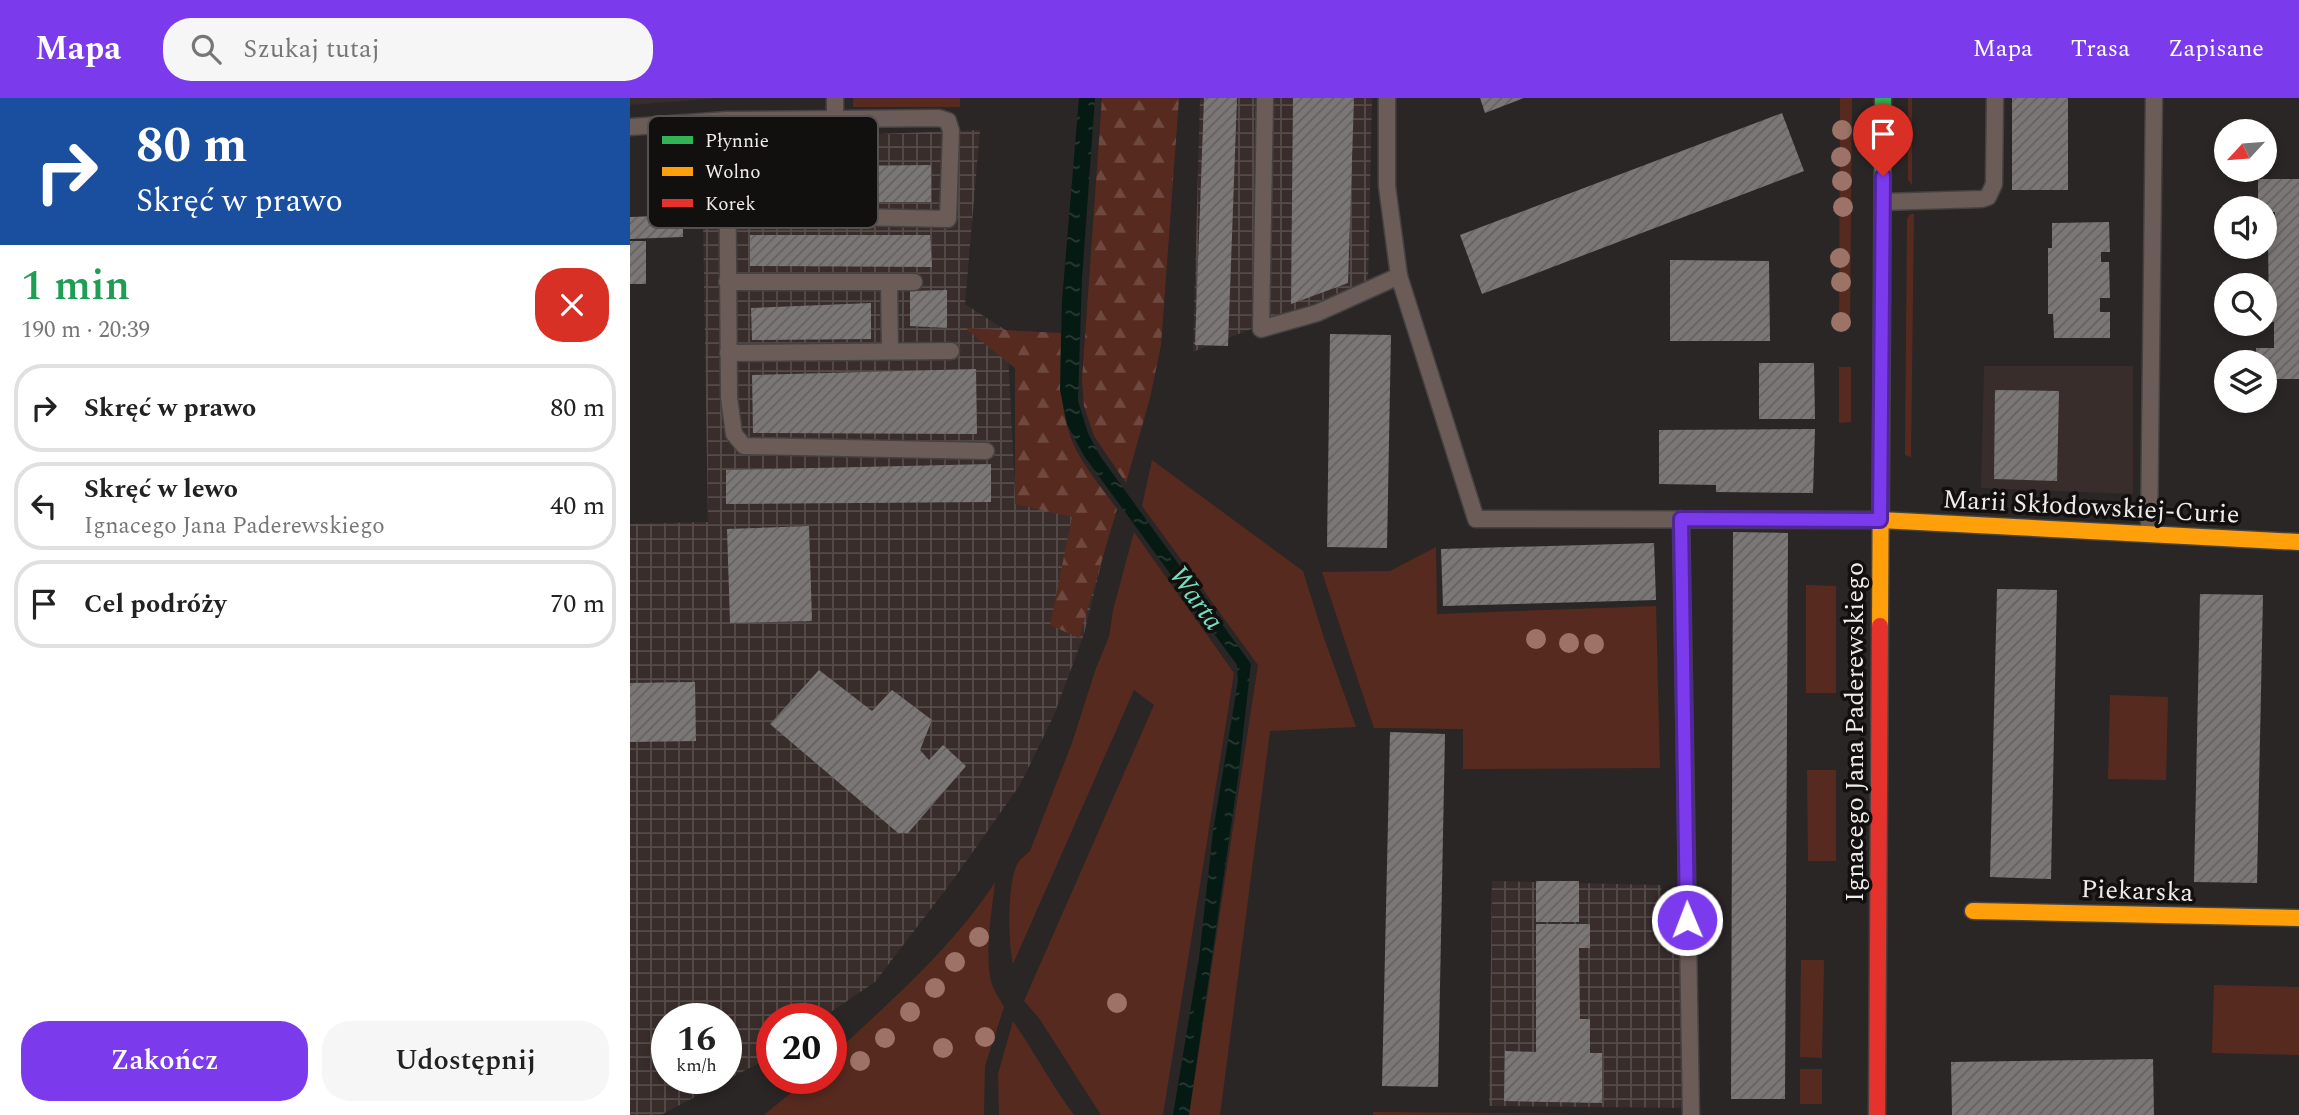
<!DOCTYPE html>
<html lang="pl">
<meta charset="utf-8">
<style>
body{margin:0;font-family:Spectral,serif;background:#f6f6f6;color:#222;height:100vh;display:flex;flex-direction:column;font-size:26px;white-space:nowrap}
*{box-sizing:border-box;margin:0}
p{font-size:23px;color:#767676}
.icon{flex:none;width:38px;height:38px;fill:none;stroke:currentColor;stroke-width:2;stroke-linecap:round;stroke-linejoin:round}
.map{position:relative;flex:1;overflow:hidden}
.drawer{display:flex;flex-direction:column;background:#fff;width:630px}
.drawer>*{flex:none}
.hud{background:#1a4fa0;color:#fff;overflow:hidden}
.needle{width:46px;rotate:244deg}
.controls{position:absolute;left:1584px;top:21px;display:grid;gap:14px}
.controls a{display:grid;place-items:center;width:63px;height:63px;border-radius:50%;background:#fff;box-shadow:0 4px 10px #0003;font-size:35px}
.speed{position:absolute;left:21px;top:905px;display:flex;gap:14px;font-size:35px;font-weight:700;text-align:center}
.speed>*{display:grid;place-content:center;width:91px;height:91px;border-radius:50%;background:#fff;box-shadow:0 4px 10px #0003;line-height:1}
.speed small{font-size:18px;font-weight:400}
.speed .limit{border:10px solid #d22;background:#fff;color:#111}
.pin{position:absolute;display:grid;place-items:center;width:60px;height:60px;color:#fff;margin:-72px -30px;border-radius:50% 50% 50% 0;rotate:-45deg;box-shadow:0 0 7px #0007}
.pin .icon{rotate:45deg}
.me{position:absolute;width:77px;margin:-38px;rotate:359deg;stroke-linejoin:round;filter:drop-shadow(0 0 5px #0008)}
.turn{display:flex;align-items:center;gap:24px;height:147px;padding:0 21px;font-size:32px}
.turn .icon{width:91px;height:91px;stroke-width:2.5}
.turn b{display:block;font-size:49px;line-height:60px}
.round{display:grid;place-items:center;flex:none;width:74px;height:74px;border-radius:28px;background:#f6f6f6}
.overview{display:flex;align-items:center;justify-content:space-between;height:119px;padding:0 21px}
h1{font-size:42px;font-weight:600;line-height:52px;color:#1e9e55}
.action{display:flex;gap:14px;margin-top:auto;padding:14px 21px}
.action a{flex:1;height:80px;border-radius:28px;background:#7c3aed;color:#fff;font-size:28px;font-weight:600;line-height:80px;text-align:center}
.action a+a{background:#f6f6f6;color:#222}
ul{padding:0;list-style:none}
li{display:flex;align-items:center;gap:21px;height:88px;margin:0 14px 10px;padding:0 7px;border:4px solid #e0e0e0;border-radius:28px}
li div{flex:1}
li b{display:block;font-size:26px}
li em{font-style:normal}
header{display:flex;align-items:center;gap:42px;box-sizing:border-box;height:98px;padding:0 35px;background:#7c3aed;color:#fff}
header strong{font-size:33px}
nav{display:flex;gap:38px;margin-inline-start:auto;font-size:24px}
.search{width:490px;height:63px;background:#f6f6f6;display:flex;align-items:center;gap:18px;box-sizing:border-box;padding:0 24px;border-radius:28px;color:#767676;font-size:26px}
main{display:flex;flex:1;min-height:0}
.map>svg:first-child{display:block}
.built{fill:#382d2b}
.industrial{fill:url(#industrial-grid);fill-rule:evenodd}
.green{fill:#572a1f}
.forest{fill:url(#forest-firs)}
.water{fill:url(#water-ripples)}
.building{fill:url(#building-hatch)}
.lines{fill:none;stroke-linecap:round;stroke-linejoin:round}
.lane-casing{stroke:#454242;stroke-width:19}
.fast-casing{stroke:#454242;stroke-width:19}
.slow-casing{stroke:#454242;stroke-width:19}
.jam-casing{stroke:#454242;stroke-width:19}
.lane{stroke:#6b5c57;stroke-width:16}
.fast{stroke:#30b455;stroke-width:16}
.slow{stroke:#ff9f0a;stroke-width:16}
.jam{stroke:#e5322d;stroke-width:16}
.tree{fill:#9d7267}
.route-casing{stroke:#51269a;stroke-width:18}
.route{stroke:#7c3aed;stroke-width:12}
.labels{text-anchor:middle;dominant-baseline:central;stroke-width:7;stroke-linejoin:round;paint-order:stroke}
.street-label{font-size:26px;fill:#efebeb;stroke:#120f0f}
.water-label{font-size:28px;font-style:italic;fill:#6fdfbd;stroke:#120f0f}
.key{fill:#120f0f;stroke:#545151;stroke-width:2}
.key-label{font-size:19px;fill:#efebeb}
</style>
<header>
<strong>Mapa</strong>
<div class="search"><svg class="icon" aria-label="search" viewBox="0 0 24 24"><circle cx="10" cy="10" r="6"/><path d="M15 15l6 6"/></svg>Szukaj tutaj</div>
<nav><a>Mapa</a><a>Trasa</a><a>Zapisane</a></nav>
</header>
<main>
<section class="drawer">
<div class="hud">
<div class="turn"><svg class="icon" aria-label="right" viewBox="0 0 24 24"><path d="M7 20v-9h11M14 6l5 5-5 5"/></svg><div><b>80 m</b>Skręć w prawo</div></div>
</div>
<div class="overview"><div><h1>1 min</h1><p>190 m · 20:39</p></div><a class="round" style="background:#d93025;color:#fff"><svg class="icon" aria-label="close" viewBox="0 0 24 24"><path d="M6 6l12 12M18 6L6 18"/></svg></a></div>
<ul>
<li><svg class="icon" aria-label="right" viewBox="0 0 24 24"><path d="M7 20v-9h11M14 6l5 5-5 5"/></svg><div><b>Skręć w prawo</b></div><em>80 m</em></li>
<li><svg class="icon" aria-label="left" viewBox="0 0 24 24"><path d="M17 20v-9H6M10 6l-5 5 5 5"/></svg><div><b>Skręć w lewo</b><p>Ignacego Jana Paderewskiego</p></div><em>40 m</em></li>
<li><svg class="icon" aria-label="arrive" viewBox="0 0 24 24"><path d="M6 21V4h12l-3 4 3 4H6"/></svg><div><b>Cel podróży</b></div><em>70 m</em></li>
</ul>
<div class="action"><a>Zakończ</a><a>Udostępnij</a></div>
</section>
<div class="map">
<svg width="1669" height="1017" viewBox="0 0 1669 1017">
<defs>
<pattern id="industrial-grid" width="8" height="8" patternUnits="userSpaceOnUse" patternTransform="scale(1.75)"><rect width="8" height="8" fill="#382d2b"/><path d="M0 4h8M4 0v8" fill="none" stroke="#554c4a"/></pattern>
<pattern id="forest-firs" width="22" height="20" patternUnits="userSpaceOnUse" patternTransform="scale(1.75)"><rect width="22" height="20" fill="#572a1f"/><path d="M5 1l3.5 6h-7zM16 11l3.5 6h-7z" fill="#6f4940"/></pattern>
<pattern id="water-ripples" width="26" height="14" patternUnits="userSpaceOnUse" patternTransform="scale(1.75)"><rect width="26" height="14" fill="#061a14"/><path d="M2 4q2-2 4 0t4 0M15 11q2-2 4 0t4 0" fill="none" stroke="#2b3b36"/></pattern>
<pattern id="building-hatch" width="6" height="6" patternUnits="userSpaceOnUse" patternTransform="scale(1.75)"><rect width="6" height="6" fill="#7a7776"/><path d="M-1 1l2-2M0 6l6-6M5 7l2-2" fill="none" stroke="#646160"/></pattern>
</defs>
<rect width="100%" height="100%" fill="#2a2625"/>
<!-- built -->
<g class="built">
<polygon points="0,0 91,0 0,7"/>
<polygon points="1354,268 1503,268 1503,396 1351,390"/>
</g>
<!-- industrial -->
<g class="industrial">
<polygon points="570,0 742,0 738,185 563,254"/>
<path d="M350 32 335 206 377 233 385 395H412L477 442 454 536 424 617 390 687 323 782 245 884 192 920H142V956L127 966 31 1017H0V426L78 424 72 58 122 41ZM37 920H96V980H37Z"/>
<polygon points="862,783 1031,787 1032,825 1060,826 1058,1010 859,1008"/>
</g>
<!-- green -->
<g class="green">
<rect x="223" y="0" width="107" height="9"/>
<polygon points="1210,0 1222,0 1220,229 1209,229"/>
<polygon points="1278,0 1282,0 1282,87 1278,82"/>
<polygon points="1280,116 1284,116 1281,359 1275,357 1277,121"/>
<polygon points="1209,269 1221,269 1221,324 1209,325"/>
<polygon points="522,362 673,473 694,540 726,629 640,633 590,1017 559,1017 628,567 512,408"/>
<path d="M504 434 604 575 533 1017H471L409 920 394 903 524 607 504 592 383 866C378 847 377 782 388 765 390 761 396 757 400 753L442 645 466 570 479 539 483 512Z"/>
<polygon points="806,449 807,516 1026,508 1030,670 833,671 833,631 744,630 692,474 760,473"/>
<polygon points="1176,487 1206,488 1206,595 1176,595"/>
<polygon points="1480,597 1538,599 1536,682 1478,681"/>
<polygon points="1177,672 1206,672 1206,763 1178,763"/>
<path d="M365 784C362 811 353 865 363 889 366 896 371 903 374 909L355 968 354 1017H134L179 980H201V959C259 904 322 851 365 784Z"/>
<polygon points="1171,862 1194,862 1192,960 1170,959"/>
<polygon points="1584,887 1669,889 1669,957 1582,955"/>
<path d="M383 923C404 954 422 987 444 1017H369L368 976Z"/>
<rect x="1170" y="971" width="22" height="35"/>
<polygon points="743,1014 967,1016 743,1017"/>
</g>
<!-- forest -->
<g class="forest">
<polygon points="472,0 549,0 531,247 520,300 496,385 464,338 454,308 452,282"/>
<path d="M335 230 431 235C430 277 428 320 449 357 460 376 474 393 487 411L449 540 420 527 442 419 385 406V270Z"/>
</g>
<!-- water -->
<polygon class="water" points="449,0 465,0 452,181 448,303 458,335 470,358 621,566 608,680 559,1017 543,1017 569,860 583,733 608,583 607,567 454,358 437,326 430,292 432,202"/>
<!-- building -->
<g class="building">
<polygon points="574,0 607,0 598,248 565,247"/>
<polygon points="663,0 724,0 718,185 661,206"/>
<polygon points="850,0 894,0 855,15"/>
<rect x="1382" y="0" width="56" height="92"/>
<polygon points="1152,15 1174,73 852,196 830,137"/>
<polygon points="301,67 301,104 119,104 119,69"/>
<polygon points="1628,81 1669,81 1669,281 1634,281 1634,264 1626,264 1626,250 1644,250 1644,224 1639,224 1638,141 1645,141 1645,114 1634,114 1634,110 1628,110"/>
<polygon points="53,117 53,139 0,141 0,119"/>
<polygon points="1479,124 1480,154 1471,154 1471,164 1479,164 1480,200 1470,200 1470,214 1480,214 1480,240 1424,240 1423,216 1418,216 1418,150 1422,150 1422,125"/>
<polygon points="120,137 300,137 302,169 120,168"/>
<rect x="0" y="143" width="16" height="43"/>
<polygon points="1040,162 1139,163 1140,243 1040,243"/>
<polygon points="317,192 317,230 280,228 280,193"/>
<polygon points="241,205 241,241 122,242 121,210"/>
<polygon points="700,236 761,237 757,450 697,449"/>
<polygon points="1129,265 1184,265 1185,321 1129,321"/>
<polygon points="346,271 347,336 123,335 122,277"/>
<polygon points="1365,292 1429,293 1427,383 1364,381"/>
<polygon points="1185,331 1183,395 1086,394 1086,387 1029,386 1029,332"/>
<polygon points="361,366 361,404 96,406 96,372"/>
<polygon points="179,428 182,523 100,525 97,431"/>
<polygon points="1103,434 1158,435 1155,1001 1101,1001"/>
<polygon points="1024,445 1026,502 813,508 811,451"/>
<polygon points="1367,491 1427,492 1421,781 1360,779"/>
<polygon points="1570,496 1633,497 1627,785 1564,784"/>
<polygon points="189,572 242,613 262,592 302,622 290,652 299,662 313,647 336,668 278,735 268,735 140,626"/>
<polygon points="65,584 66,643 0,644 0,585"/>
<polygon points="760,634 815,636 808,989 752,988"/>
<rect x="906" y="783" width="43" height="41"/>
<polygon points="906,826 960,826 960,850 949,850 950,921 960,921 960,955 972,955 972,1005 874,1003 875,953 906,954"/>
<polygon points="1523,961 1524,1017 1322,1017 1321,964"/>
</g>
<g class="lines">
<defs>
<g id="lane">
<polyline points="205,0 205,20"/>
<polyline points="635,0 631,231 687,215 769,178"/>
<polyline points="757,0 757,88 769,178 846,421 1250,422"/>
<polyline points="97,22 99,300 104,336 114,348 356,353"/>
<polyline points="0,29 97,22 309,20 318,23 321,33 318,121 127,117"/>
<polyline points="1253,104 1352,101 1358,99 1364,86 1365,0"/>
<polyline points="97,184 284,184"/>
<polyline points="259,184 260,253"/>
<polyline points="98,255 321,253"/>
<polyline points="1051,421 1061,1017"/>
<polyline points="1519,436 1524,0"/>
</g>
<polyline id="fast" points="1252,198 1253,0"/>
<g id="slow">
<polyline points="1250,422 1669,444"/>
<polyline points="1250,528 1252,198"/>
<polyline points="1343,813 1669,820"/>
</g>
<polyline id="jam" points="1247,1017 1250,528"/>
</defs>
<!-- lane casing -->
<use href="#lane" class="lane-casing"/>
<!-- fast casing -->
<use href="#fast" class="fast-casing"/>
<!-- slow casing -->
<use href="#slow" class="slow-casing"/>
<!-- jam casing -->
<use href="#jam" class="jam-casing"/>
<!-- lane -->
<use href="#lane" class="lane"/>
<!-- fast -->
<use href="#fast" class="fast"/>
<!-- slow -->
<use href="#slow" class="slow"/>
<!-- jam -->
<use href="#jam" class="jam"/>
</g>
<!-- trees -->
<g class="tree">
<circle cx="1212" cy="32" r="10"/>
<circle cx="1211" cy="59" r="10"/>
<circle cx="1212" cy="83" r="10"/>
<circle cx="1213" cy="109" r="10"/>
<circle cx="1210" cy="160" r="10"/>
<circle cx="1211" cy="184" r="10"/>
<circle cx="1211" cy="224" r="10"/>
<circle cx="906" cy="541" r="10"/>
<circle cx="939" cy="545" r="10"/>
<circle cx="964" cy="546" r="10"/>
<circle cx="349" cy="839" r="10"/>
<circle cx="325" cy="864" r="10"/>
<circle cx="305" cy="890" r="10"/>
<circle cx="487" cy="905" r="10"/>
<circle cx="280" cy="914" r="10"/>
<circle cx="355" cy="939" r="10"/>
<circle cx="255" cy="940" r="10"/>
<circle cx="313" cy="950" r="10"/>
<circle cx="230" cy="963" r="10"/>
</g>
<g class="lines">
<defs>
<polyline id="route" points="1057,822 1051,421 1250,422 1253,78"/>
</defs>
<!-- route casing -->
<use href="#route" class="route-casing"/>
<!-- route -->
<use href="#route" class="route"/>
</g>
<g class="labels">
<!-- street labels -->
<g class="street-label">
<text transform="translate(1461 409) rotate(3)">Marii Skłodowskiej-Curie</text>
<text transform="translate(1225 634) rotate(-90)">Ignacego Jana Paderewskiego</text>
<text transform="translate(1507 793) rotate(2)">Piekarska</text>
</g>
<!-- water labels -->
<g class="water-label">
<text transform="translate(566 500) rotate(54)">Warta</text>
</g>
</g>
<!-- legend -->
<rect x="18" y="18" width="230" height="112" rx="10" class="key"/>
<rect x="32" y="38" width="31" height="8" fill="#30b455"/>
<rect x="32" y="69" width="31" height="9" fill="#ff9f0a"/>
<rect x="32" y="101" width="31" height="8" fill="#e5322d"/>
<g class="key-label">
<text x="75" y="49">Płynnie</text>
<text x="75" y="80">Wolno</text>
<text x="75" y="112">Korek</text>
</g>
</svg>
<div class="controls">
<a><svg class="needle" viewBox="-14 -14 28 28"><path d="M0-13l5 13h-10z" fill="#e53935"/><path d="M0 13l5-13h-10z" fill="#767676"/></svg></a>
<a><svg class="icon" aria-label="sound" viewBox="0 0 24 24"><path d="M4 9h4l5-4v14l-5-4H4zM17 9q2 3 0 6"/></svg></a>
<a><svg class="icon" aria-label="search" viewBox="0 0 24 24"><circle cx="10" cy="10" r="6"/><path d="M15 15l6 6"/></svg></a>
<a><svg class="icon" aria-label="layers" viewBox="0 0 24 24"><path d="M12 4l9 5-9 5-9-5zM3 14l9 5 9-5"/></svg></a>
</div>
<div class="speed"><div>16<small>km/h</small></div><div class="limit">20</div></div>
<div class="pin" style="left:1253px;top:78px;background:#d93025"><svg class="icon" aria-label="arrive" viewBox="0 0 24 24"><path d="M6 21V4h12l-3 4 3 4H6"/></svg></div>
<svg class="me" style="left:1057px;top:822px" viewBox="-20 -20 40 40"><circle r="17" fill="#7c3aed" stroke="#fff" stroke-width="3"/><path d="M0-11L8 9 0 5-8 9z" fill="#fff"/></svg>
</div>
</main>
